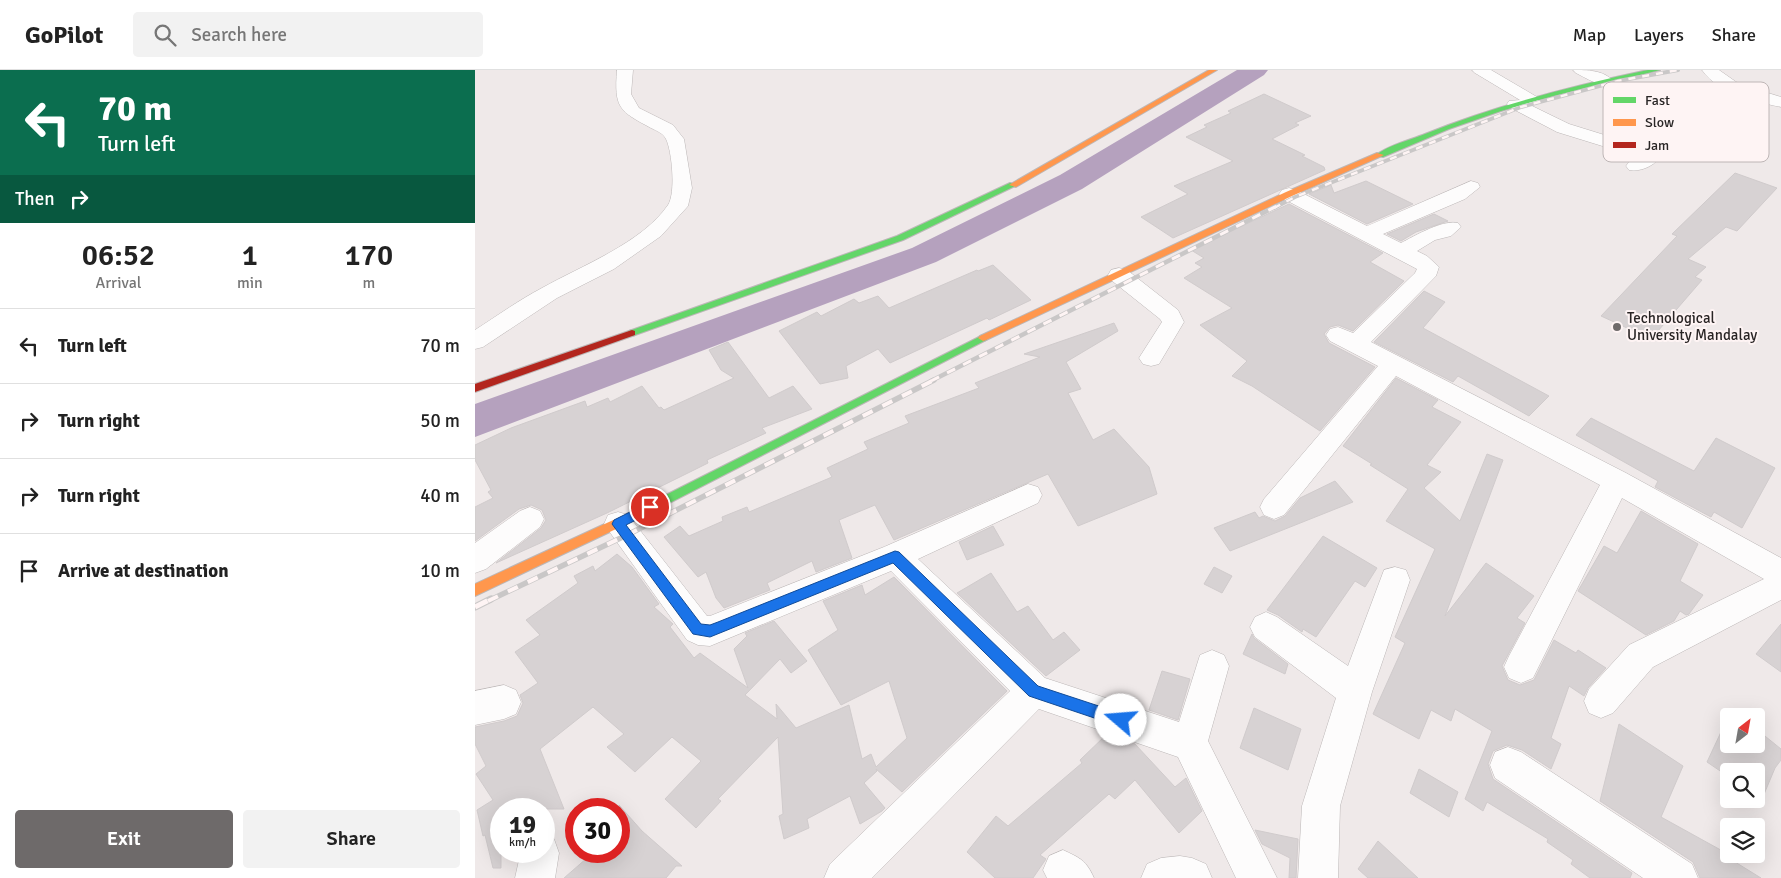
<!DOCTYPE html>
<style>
body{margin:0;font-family:Signika,sans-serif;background:#f2f2f2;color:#222;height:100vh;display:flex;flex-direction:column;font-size:19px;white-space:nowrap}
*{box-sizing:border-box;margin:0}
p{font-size:16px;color:#767676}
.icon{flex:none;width:28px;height:28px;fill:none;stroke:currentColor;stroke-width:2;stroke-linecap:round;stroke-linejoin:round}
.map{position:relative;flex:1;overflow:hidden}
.details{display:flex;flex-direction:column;background:#fff;width:475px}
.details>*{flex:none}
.banner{background:#0b6e4f;color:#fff;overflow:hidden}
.needle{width:32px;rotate:31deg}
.controls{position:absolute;left:1245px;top:638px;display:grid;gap:10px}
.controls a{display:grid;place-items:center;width:45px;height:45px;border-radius:5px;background:#fff;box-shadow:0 5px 20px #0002;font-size:25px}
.speed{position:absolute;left:15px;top:728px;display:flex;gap:10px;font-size:25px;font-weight:700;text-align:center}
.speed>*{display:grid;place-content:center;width:65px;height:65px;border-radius:50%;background:#fff;box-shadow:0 5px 20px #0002;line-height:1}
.speed small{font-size:12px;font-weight:400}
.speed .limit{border:8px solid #d22;background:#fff;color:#111}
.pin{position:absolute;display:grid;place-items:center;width:42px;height:42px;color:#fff;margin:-21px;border:2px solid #fff;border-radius:50%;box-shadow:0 1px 5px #0007}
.me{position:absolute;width:55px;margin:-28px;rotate:288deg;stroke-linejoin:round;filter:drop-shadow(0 0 4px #0008)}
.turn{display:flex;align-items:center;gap:18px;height:105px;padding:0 15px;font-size:22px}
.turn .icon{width:65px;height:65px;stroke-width:2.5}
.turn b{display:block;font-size:35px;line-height:42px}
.then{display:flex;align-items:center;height:48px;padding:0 15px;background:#0003;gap:10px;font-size:19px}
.eta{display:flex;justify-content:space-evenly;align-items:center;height:85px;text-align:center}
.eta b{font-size:30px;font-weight:600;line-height:35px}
.primary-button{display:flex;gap:10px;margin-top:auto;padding:10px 15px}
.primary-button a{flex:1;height:58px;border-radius:5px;background:#6e6a6a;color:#fff;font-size:20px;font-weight:600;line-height:58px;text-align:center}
.primary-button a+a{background:#f2f2f2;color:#222}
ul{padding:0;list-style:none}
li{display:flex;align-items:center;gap:15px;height:75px;padding:0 15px;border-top:1px solid #e0e0e0}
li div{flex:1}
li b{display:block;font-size:19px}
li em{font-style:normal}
header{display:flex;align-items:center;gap:30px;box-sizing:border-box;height:70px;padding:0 25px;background:#fff;border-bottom:1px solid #e0e0e0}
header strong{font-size:24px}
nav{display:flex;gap:28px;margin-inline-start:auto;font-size:18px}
.search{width:350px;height:45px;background:#f2f2f2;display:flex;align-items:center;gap:12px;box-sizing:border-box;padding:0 18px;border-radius:5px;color:#767676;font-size:19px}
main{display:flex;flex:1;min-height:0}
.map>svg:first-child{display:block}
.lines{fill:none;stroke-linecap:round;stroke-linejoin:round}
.river{fill:#b5a1be;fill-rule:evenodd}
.building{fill:#d7d2d3;stroke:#d0cbcc}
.street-casing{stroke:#bcb7b7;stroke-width:1}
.fast-casing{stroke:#bcb7b7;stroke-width:2}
.slow-casing{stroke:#bcb7b7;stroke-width:2}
.jam-casing{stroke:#bcb7b7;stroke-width:2}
.street{fill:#fdfcfc;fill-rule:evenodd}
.fast{fill:#63d668;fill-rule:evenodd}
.slow{fill:#ff974d;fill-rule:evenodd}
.jam{fill:#b3261e;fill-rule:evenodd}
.rail-far3-casing{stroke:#c9c7c7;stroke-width:4}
.rail-far2-casing{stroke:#c9c7c7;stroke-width:4.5}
.rail-far1-casing{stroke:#c9c7c7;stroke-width:5.5}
.rail-casing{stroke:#c9c7c7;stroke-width:7}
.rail-far3{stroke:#fef4f4;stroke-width:2.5;stroke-dasharray:7;stroke-linecap:butt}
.rail-far2{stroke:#fef4f4;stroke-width:3;stroke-dasharray:9;stroke-linecap:butt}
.rail-far1{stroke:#fef4f4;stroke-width:4;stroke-dasharray:11;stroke-linecap:butt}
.rail{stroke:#fef4f4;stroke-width:5;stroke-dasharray:14;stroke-linecap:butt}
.route{fill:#1a73e8;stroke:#114b97}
.poi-dot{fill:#6e6a6a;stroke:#fef4f4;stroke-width:2}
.labels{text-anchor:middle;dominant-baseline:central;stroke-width:4;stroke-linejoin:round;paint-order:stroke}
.poi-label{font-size:15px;fill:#292525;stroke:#fef4f4;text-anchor:start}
.key{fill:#fef4f4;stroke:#beb6b6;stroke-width:1}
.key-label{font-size:14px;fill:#292525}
</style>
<header>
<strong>GoPilot</strong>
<div class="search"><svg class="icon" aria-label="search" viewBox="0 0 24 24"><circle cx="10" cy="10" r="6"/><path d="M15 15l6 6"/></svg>Search here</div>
<nav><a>Map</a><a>Layers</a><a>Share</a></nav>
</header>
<main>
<section class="details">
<div class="banner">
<div class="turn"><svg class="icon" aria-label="left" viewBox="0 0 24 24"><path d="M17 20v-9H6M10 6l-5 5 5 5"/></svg><div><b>70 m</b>Turn left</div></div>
<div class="then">Then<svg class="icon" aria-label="right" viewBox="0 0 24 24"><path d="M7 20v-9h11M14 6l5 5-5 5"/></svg></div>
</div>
<div class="eta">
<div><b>06:52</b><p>Arrival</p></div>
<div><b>1</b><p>min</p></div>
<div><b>170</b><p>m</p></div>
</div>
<ul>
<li><svg class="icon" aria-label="left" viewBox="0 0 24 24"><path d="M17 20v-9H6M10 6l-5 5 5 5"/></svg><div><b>Turn left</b></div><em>70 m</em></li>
<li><svg class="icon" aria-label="right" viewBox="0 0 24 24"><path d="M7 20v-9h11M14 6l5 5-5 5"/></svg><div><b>Turn right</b></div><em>50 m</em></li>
<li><svg class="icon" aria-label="right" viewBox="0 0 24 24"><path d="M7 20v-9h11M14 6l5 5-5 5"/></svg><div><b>Turn right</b></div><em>40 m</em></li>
<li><svg class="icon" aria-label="arrive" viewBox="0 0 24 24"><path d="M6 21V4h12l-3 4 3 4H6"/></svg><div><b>Arrive at destination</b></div><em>10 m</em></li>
</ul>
<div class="primary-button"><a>Exit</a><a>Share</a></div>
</section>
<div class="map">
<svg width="1306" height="808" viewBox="0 0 1306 808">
<rect width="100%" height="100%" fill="#efe9e9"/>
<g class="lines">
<!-- river -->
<polygon class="river" points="762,0 793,0 789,5 607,119 461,192 0,367 0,334 437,178 585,105"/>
</g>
<!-- building -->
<g class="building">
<polygon points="789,24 836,46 820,53 824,55 797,69 830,85 827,86 849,97 850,100 698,168 666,147 713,124 699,116 758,91 711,67 732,57 729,55 756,43 753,41"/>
<polygon points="1260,103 1302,118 1262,161 1251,157 1213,189 1231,197 1220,207 1227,210 1176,269 1126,246 1202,166 1197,164"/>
<polygon points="891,111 938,134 892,154 834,124 856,115 859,123"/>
<polygon points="814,134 908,183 895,192 929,211 878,261 863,255 855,257 849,264 854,273 900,297 845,361 777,316 757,306 772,291 725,255 757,238 709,208 727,197 720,193 729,188 716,180"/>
<polygon points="959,144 973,151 941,162 926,171 912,164"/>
<polygon points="518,195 556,230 514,250 512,248 415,293 403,279 371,296 373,308 345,314 304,261 342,242 346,246 379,229 384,233 403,226 414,238 502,200 503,201"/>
<polygon points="949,221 970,232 948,258 1074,326 1054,346 983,306 978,312 899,272"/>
<polygon points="639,253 643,261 591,292 606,319 593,323 618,370 639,359 674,397 682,424 603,456 573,404 419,470 400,435 364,450 377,488 341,502 337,491 292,513 295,520 249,538 241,528 231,502 223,507 189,467 205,456 214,466 248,451 247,447 272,437 274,442 357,407 352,398 393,379 389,372 434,353 430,346 504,318 500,313 565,287 549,284"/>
<polygon points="253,272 294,328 318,316 337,339 287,358 291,363 232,390 233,393 219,400 132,443 21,493 66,458 71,450 67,440 56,435 44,439 0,471 0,437 18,428 13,422 16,420 0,390 0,375 36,358 110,331 112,337 133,328 135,332 167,316 184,338 186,337 189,340 259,308 246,300 234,280"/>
<polygon points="921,308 963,330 957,337 986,352 952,395 966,402 949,418 985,451 1012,384 1028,390 970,546 1011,493 1059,526 1042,548 1050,553 1027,596 1033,610 1045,615 1059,610 1079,570 1101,583 1103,580 1131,598 1113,618 1109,626 1094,616 1076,668 1086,674 1076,699 1047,680 1032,675 1018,681 1013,694 1018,709 1157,803 1155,808 1115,808 1096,794 1098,790 1072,772 1073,769 1012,732 1008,741 990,729 1017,661 980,639 976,651 956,640 944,669 898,644 930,573 920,567 960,479 911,451 933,419 895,395 897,394 868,376"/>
<polygon points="1116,348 1219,401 1241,368 1300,398 1267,458 1239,442 1236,447 1180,417 1183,411 1101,365"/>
<polygon points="860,411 878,432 755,481 739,458 780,442 784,448 788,446 800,451 810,446 825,428"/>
<polygon points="1166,441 1223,474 1205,511 1228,525 1214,544 1211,545 1205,541 1199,551 1171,565 1103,521 1129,476 1142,483"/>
<polygon points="518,456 529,475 492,490 484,472"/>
<polygon points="848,466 902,498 890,517 880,511 841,567 828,559 827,562 803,545 792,540"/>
<polygon points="142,484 157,497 184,534 179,537 198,554 195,557 219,588 225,583 273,618 259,579 272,566 270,563 299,551 332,591 316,603 305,589 270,625 302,649 301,634 321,658 374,635 387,689 396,684 401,697 432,668 414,611 366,635 333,580 363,560 348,531 387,515 390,525 419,507 532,621 427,722 401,699 402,701 389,713 410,738 407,741 385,754 375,726 332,749 334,758 309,769 304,746 308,744 303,667 243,729 246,731 221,758 190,729 226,691 197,667 160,702 132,677 149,664 118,637 65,679 89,739 26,739 26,798 18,798 10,765 8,766 2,740 18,730 1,704 11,696 0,674 0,657 29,651 42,646 48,633 45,625 63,613 40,582 65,565 51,550 103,513 99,506 118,496 120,501"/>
<polygon points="739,497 757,506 747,523 729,514"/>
<polygon points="516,503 542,542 553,536 578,570 589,562 605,580 571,606 482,523"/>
<polygon points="1306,554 1306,602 1281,584"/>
<polygon points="777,564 779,568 813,594 810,604 768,584"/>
<polygon points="687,601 715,609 703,650 674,640"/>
<polygon points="779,638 826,659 813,700 765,678"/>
<polygon points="1144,654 1208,696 1186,747 1253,784 1252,787 1286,808 1225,808 1218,792 1125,731"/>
<polygon points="1246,662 1254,667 1254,674 1264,674 1272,679 1276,674 1281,674 1281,667 1285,662 1306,679 1306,690 1300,698 1287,729 1281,725 1281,701 1254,701 1254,707 1232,692"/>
<polygon points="632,664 660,674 700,717 711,708 727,741 704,763 660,710 640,729 634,724 565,785 571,789 558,808 520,808 492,782 521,746 533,756 607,693 605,690"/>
<polygon points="944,699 983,722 974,747 935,723"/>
<polygon points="144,735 167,761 207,796 201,796 191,808 89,808 120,781 144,781"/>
<polygon points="780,760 823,769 821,808 814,808 815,788 787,774"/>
<polygon points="903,771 943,808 893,808 883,799"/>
</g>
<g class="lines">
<defs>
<g id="street">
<path d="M142 0H158L156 24 164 38 198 55 209 69 217 118 213 136 186 166 139 199 82 228 8 277 0 279V260C22 246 44 230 67 218 106 196 167 173 193 135 201 123 197 81 191 69 188 63 182 61 176 58 144 41 139 38 142 0Z"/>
<path d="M997 0H1016L1062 27 1064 30 1062 33 1053 34 1094 54 1181 81 1184 88C1178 97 1164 102 1154 100L1151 96 1154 92 1163 87 1082 62 1034 37 1032 34 1034 31 1045 30 1000 3Z"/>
<path d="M1098 0C1112 0 1129 0 1138 11L1136 14C1124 17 1111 8 1101 3Z"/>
<path d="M1227 0H1244L1264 14 1306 27V37C1278 31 1245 25 1227 0Z"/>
<path d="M996 111 1003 113 1005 117 990 129 908 164 926 173C939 166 969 149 983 153L986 157 976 166 960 170 942 181 952 186 964 197 961 206 896 272 1151 403 1306 488V530L1178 597 1138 643 1126 648 1114 643 1109 631 1114 619 1154 575 1289 509 1147 428 1058 608 1046 613 1034 608 1029 597 1034 586 1125 415 921 306 809 445 799 449 789 445 785 437 789 429 903 296 855 271 851 265 855 259 863 257 878 263 940 203 942 199 807 128 804 124 807 120 814 118 821 120 892 156Z"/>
<polygon points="644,198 652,200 703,240 709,252 684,294 676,296 668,294 664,288 687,252 685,249 636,210 633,205 636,200"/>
<polygon points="553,414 563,417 567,425 563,433 443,489 570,608 704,652 725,585 737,580 749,585 754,596 733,671 802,808 761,808 703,687 564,639 397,808 349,808 355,794 535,621 416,501 235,576 223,575 212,570 129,454 133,445 143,442 153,445 232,546 235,546 409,477"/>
<polygon points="55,437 65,441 69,449 65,457 11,499 0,503 0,473 45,441"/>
<polygon points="920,497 931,500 935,510 897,622 865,736 863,808 823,808 827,736 861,628 780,567 775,557 780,547 791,542 802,547 873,596 909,500"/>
<polygon points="29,615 41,620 46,632 41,644 29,649 0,655 0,621"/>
<polygon points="1033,677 1046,682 1217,794 1223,808 1168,808 1020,708 1015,695 1020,682"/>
<polygon points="69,765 79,769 84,783 80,808 40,808 46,781 69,781"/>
<path d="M588 780C605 788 611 790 619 808H572L568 800 574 786Z"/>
<polygon points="705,786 717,788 731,794 737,808 666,808 672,794 686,788"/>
</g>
<g id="fast">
<path d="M1173 0H1185L1078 26 1026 41 974 59 908 87 901 85C914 75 935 70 950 64 1022 35 1097 16 1173 0Z"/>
<polygon points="535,113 542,115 428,170 160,265 157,266 152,263 154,261 422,166"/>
<polygon points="508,265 513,268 511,270 179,441 171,441 169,438 171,435"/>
</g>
<g id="slow">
<polygon points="734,0 742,0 541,117 534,115"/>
<polygon points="902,83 909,85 817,126 511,270 508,271 503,268 505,266 811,122"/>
<polygon points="175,433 179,435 181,438 179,441 0,526 0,514"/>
</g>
<polygon id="jam" points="157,260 160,261 160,265 0,322 0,314"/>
</defs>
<!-- street casing -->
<use href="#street" class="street-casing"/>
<!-- fast casing -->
<use href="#fast" class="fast-casing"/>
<!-- slow casing -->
<use href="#slow" class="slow-casing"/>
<!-- jam casing -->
<use href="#jam" class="jam-casing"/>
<!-- street -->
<use href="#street" class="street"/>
<!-- fast -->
<use href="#fast" class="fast"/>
<!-- slow -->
<use href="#slow" class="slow"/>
<!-- jam -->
<use href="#jam" class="jam"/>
<defs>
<polyline id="rail-far3" points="799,138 820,127 1046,37 1143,11 1203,0"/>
<polyline id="rail-far2" points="456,311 802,136"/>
<polyline id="rail-far1" points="13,531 152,465 459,310"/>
<polyline id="rail" points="0,537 16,529"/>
</defs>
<!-- rail-far3 casing -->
<use href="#rail-far3" class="rail-far3-casing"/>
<!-- rail-far2 casing -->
<use href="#rail-far2" class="rail-far2-casing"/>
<!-- rail-far1 casing -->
<use href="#rail-far1" class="rail-far1-casing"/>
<!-- rail casing -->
<use href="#rail" class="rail-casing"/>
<!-- rail-far3 -->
<use href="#rail-far3" class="rail-far3"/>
<!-- rail-far2 -->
<use href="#rail-far2" class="rail-far2"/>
<!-- rail-far1 -->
<use href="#rail-far1" class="rail-far1"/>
<!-- rail -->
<use href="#rail" class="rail"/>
</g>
<!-- route -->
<polygon class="route" points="175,432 179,434 181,437 179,441 151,455 226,554 235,555 243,552 420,481 424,482 563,616 651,645 653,650 651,655 646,657 554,626 418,493 235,567 218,564 137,454 139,450"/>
<!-- markers -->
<circle class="poi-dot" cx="1142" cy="257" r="5"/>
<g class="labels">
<!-- poi labels -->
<g class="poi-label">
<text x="1152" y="248">Technological<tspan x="1152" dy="17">University Mandalay</tspan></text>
</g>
</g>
<!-- legend -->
<rect x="1128" y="12" width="166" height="80" rx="8" class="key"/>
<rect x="1138" y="27" width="23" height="6" fill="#63d668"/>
<rect x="1138" y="49" width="23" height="7" fill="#ff974d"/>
<rect x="1138" y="72" width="23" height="6" fill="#b3261e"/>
<g class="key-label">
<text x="1170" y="35">Fast</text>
<text x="1170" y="57">Slow</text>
<text x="1170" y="80">Jam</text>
</g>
</svg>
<div class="controls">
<a><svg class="needle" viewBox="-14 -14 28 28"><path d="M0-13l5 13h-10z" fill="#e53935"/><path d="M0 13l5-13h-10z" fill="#767676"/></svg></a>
<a><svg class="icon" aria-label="search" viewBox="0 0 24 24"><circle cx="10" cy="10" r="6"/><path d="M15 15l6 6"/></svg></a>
<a><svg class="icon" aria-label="layers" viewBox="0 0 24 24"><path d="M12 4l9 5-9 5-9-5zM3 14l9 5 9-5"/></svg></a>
</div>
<div class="speed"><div>19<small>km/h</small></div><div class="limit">30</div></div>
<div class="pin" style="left:175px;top:437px;background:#d93025"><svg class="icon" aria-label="arrive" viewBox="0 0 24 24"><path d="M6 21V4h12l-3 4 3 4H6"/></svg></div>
<svg class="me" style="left:646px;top:650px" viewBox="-20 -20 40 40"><circle r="19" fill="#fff"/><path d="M0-13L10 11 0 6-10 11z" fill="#1a73e8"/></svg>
</div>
</main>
